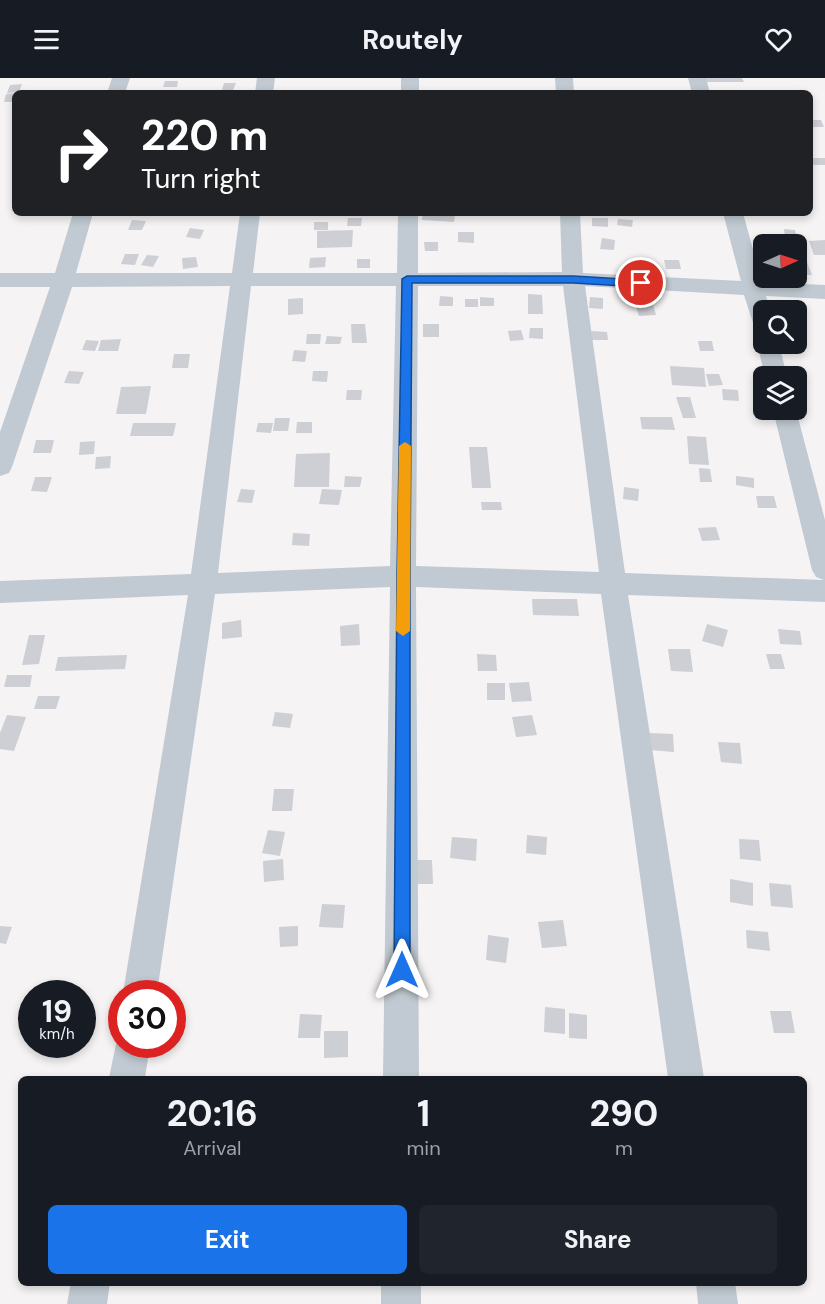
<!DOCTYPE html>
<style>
body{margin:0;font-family:"DM Sans",sans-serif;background:#20242c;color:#f1f3f6;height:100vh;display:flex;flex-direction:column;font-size:22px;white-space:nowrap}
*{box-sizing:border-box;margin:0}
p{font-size:20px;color:#9ea1a6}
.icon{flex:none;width:33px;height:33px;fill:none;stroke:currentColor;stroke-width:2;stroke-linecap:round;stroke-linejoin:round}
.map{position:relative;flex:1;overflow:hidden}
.side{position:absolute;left:18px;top:998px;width:789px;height:210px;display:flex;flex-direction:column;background:#171b24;border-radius:9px;box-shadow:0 3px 9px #0003}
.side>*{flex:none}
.guide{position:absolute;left:12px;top:12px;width:801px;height:126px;border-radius:9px;box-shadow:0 3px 9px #0003;background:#202124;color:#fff;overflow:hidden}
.needle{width:39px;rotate:87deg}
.buttons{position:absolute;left:753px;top:156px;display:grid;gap:12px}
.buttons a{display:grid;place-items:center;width:54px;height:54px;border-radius:9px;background:#171b24;box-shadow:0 3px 9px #0003;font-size:30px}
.speed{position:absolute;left:18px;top:902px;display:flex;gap:12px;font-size:30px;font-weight:700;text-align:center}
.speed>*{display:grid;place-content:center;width:78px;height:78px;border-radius:50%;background:#171b24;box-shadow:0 3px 9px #0003;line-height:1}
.speed small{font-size:15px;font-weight:400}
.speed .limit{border:9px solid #d22;background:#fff;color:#111}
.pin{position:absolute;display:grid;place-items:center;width:51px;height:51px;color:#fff;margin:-26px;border:3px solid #fff;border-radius:50%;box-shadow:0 2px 6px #0007}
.me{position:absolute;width:66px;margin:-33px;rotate:0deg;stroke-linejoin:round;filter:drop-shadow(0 0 4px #0008)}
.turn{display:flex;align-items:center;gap:21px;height:126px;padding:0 30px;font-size:27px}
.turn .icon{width:78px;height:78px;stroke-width:2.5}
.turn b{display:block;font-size:42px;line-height:51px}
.eta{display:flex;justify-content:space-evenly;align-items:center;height:102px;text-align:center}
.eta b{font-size:36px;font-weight:700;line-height:42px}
.action{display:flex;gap:12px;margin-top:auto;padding:12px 30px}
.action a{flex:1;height:69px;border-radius:9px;background:#1a73e8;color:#fff;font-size:24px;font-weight:700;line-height:69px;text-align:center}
.action a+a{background:#20242c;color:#f1f3f6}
header{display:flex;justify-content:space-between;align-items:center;height:78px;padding:0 30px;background:#171b24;font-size:27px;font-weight:700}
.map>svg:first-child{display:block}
.building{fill:#cdcfd5}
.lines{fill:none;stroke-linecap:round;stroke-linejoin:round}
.street{fill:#c1cad2;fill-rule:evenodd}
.route{fill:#1a73e8;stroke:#114b97;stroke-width:1.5}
.slow{fill:#f59e0b}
</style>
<header><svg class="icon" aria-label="menu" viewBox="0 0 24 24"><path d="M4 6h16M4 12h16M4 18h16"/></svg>Routely<svg class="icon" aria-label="heart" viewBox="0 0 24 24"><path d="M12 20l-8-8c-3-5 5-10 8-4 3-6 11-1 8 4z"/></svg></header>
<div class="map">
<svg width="825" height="1226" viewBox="0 0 825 1226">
<rect width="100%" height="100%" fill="#f5f3f3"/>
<!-- building -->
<g class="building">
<polygon points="702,0 742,0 744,4 703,4"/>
<polygon points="165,3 178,3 177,9 163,9"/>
<polygon points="224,5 236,5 233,12 222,12"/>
<polygon points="22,6 19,14 7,15 10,7"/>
<polygon points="15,15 15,24 4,24 6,16"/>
<polygon points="810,42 821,42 824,49 812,49"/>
<polygon points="810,80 825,80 825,87 812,87"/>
<polygon points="423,135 455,136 454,144 422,142"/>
<polygon points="348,140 362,140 361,148 347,148"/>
<polygon points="592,140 608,140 608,149 592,148"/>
<polygon points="618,141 633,142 632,149 617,147"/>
<polygon points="132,142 146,143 142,152 128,152"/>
<rect x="314" y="144" width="14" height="8"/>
<polygon points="190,150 204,152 200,161 186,159"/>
<polygon points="784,151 795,152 797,159 785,158"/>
<polygon points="353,152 352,169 317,170 317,153"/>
<polygon points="458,154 474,154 474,165 458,164"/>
<polygon points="602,160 615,162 614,172 600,171"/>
<polygon points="825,162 825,177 814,177 809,163"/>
<polygon points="424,164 438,164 438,173 425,173"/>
<polygon points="125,176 139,176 135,187 121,186"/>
<polygon points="147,177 159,178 153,189 141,187"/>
<polygon points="196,179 198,189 183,191 182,180"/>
<polygon points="326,179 325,189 309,190 310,180"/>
<polygon points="796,179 805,179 812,197 796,197"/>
<rect x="357" y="181" width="13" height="9"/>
<polygon points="664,182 679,182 681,191 666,191"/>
<polygon points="528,216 542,217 543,236 528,236"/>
<polygon points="440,218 453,219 453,228 439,228"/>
<polygon points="480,219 494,220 494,228 480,228"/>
<polygon points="590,219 603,220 603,231 589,230"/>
<polygon points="651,219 656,237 639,238 633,220"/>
<polygon points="303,220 303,236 288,237 288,221"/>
<rect x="465" y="221" width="13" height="8"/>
<polygon points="351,246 365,246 367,265 352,265"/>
<rect x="423" y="246" width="16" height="13"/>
<polygon points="530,250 543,250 543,261 529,260"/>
<polygon points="521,252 524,262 510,263 508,253"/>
<polygon points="591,253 607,254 608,262 592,262"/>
<polygon points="307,256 321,256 320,266 306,266"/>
<polygon points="327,258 342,259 340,266 325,266"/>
<polygon points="121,261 118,273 98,273 101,262"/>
<polygon points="86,262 99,263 95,273 82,272"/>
<polygon points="698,263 712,263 714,273 700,273"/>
<polygon points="294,272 307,273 305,284 292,283"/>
<polygon points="174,276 190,276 188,290 172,290"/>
<polygon points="670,288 704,290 706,309 672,307"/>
<polygon points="69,293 84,294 79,306 64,305"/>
<polygon points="313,293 328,293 327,304 312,303"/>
<polygon points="706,296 719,296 723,307 709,308"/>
<polygon points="151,308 146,336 116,336 121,309"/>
<polygon points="722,311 738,312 739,323 723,322"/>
<polygon points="347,312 362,312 361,322 346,322"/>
<polygon points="676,319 690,319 696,340 683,340"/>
<polygon points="640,339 672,339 675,352 642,351"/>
<polygon points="275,340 290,340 288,353 273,353"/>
<polygon points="297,344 312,344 312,355 296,355"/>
<polygon points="133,345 176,345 173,358 130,358"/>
<polygon points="258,345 273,345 271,355 256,354"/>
<polygon points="687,358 706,359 709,387 689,386"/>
<polygon points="36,362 54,362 51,375 33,375"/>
<polygon points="95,363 94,376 79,377 80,364"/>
<polygon points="469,369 487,369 491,410 472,410"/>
<polygon points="330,375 329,409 294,409 296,376"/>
<polygon points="111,378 110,390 95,391 96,379"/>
<polygon points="699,390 710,391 712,404 700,404"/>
<polygon points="345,398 362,399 360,409 344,409"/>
<polygon points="736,398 754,400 754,410 736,407"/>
<polygon points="35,399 52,399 47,414 31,413"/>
<polygon points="624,409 639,411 638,423 623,421"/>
<polygon points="241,411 255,412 252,425 237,424"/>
<polygon points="322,411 342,412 339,427 319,426"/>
<polygon points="756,418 774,418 777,430 758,430"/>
<polygon points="481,424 501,424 502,432 482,432"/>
<polygon points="716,449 720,462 702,463 698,450"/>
<polygon points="293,455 310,456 309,468 292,467"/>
<polygon points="532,521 577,521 579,538 533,537"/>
<polygon points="241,542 242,559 222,561 222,545"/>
<polygon points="359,546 360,567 341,568 340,548"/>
<polygon points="707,546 728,552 723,569 702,563"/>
<polygon points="778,551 800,553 802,567 780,566"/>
<polygon points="29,557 45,557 39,586 22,587"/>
<polygon points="668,571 690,571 693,594 671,593"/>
<polygon points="477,576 496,577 497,593 478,593"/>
<polygon points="766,576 781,576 785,591 770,591"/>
<polygon points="127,577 125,591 55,593 58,579"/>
<polygon points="7,597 32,597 30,609 4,609"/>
<polygon points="529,604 532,623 512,624 509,605"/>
<rect x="487" y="605" width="18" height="17"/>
<polygon points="38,618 60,618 56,631 34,631"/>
<polygon points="275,634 293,636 290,650 272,648"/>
<polygon points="7,637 26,639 14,673 0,671 0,655"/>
<polygon points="532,637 537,657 516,659 512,639"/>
<polygon points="649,655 673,656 674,674 650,672"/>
<polygon points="718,664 740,665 742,686 721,684"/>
<polygon points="274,711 294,711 292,733 272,733"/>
<polygon points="268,752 285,754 280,778 262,775"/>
<polygon points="527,757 547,759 546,777 526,775"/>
<polygon points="452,759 477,761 476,783 450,780"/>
<polygon points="739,761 759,762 761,783 740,781"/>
<polygon points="283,781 284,802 264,804 263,783"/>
<polygon points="411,782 432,782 433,806 411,806"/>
<polygon points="730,801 753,805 753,828 730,824"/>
<polygon points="769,805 791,807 793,830 771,828"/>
<polygon points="322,826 345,827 343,850 319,849"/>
<polygon points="563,842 567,868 542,870 538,844"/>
<polygon points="0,848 12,849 6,866 0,865"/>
<polygon points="298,848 298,868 280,869 279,849"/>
<polygon points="746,852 768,854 770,873 747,870"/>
<polygon points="488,857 509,860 506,885 486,882"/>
<polygon points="545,929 565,931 565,956 544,954"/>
<polygon points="770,933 791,933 795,955 774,955"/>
<polygon points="569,935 587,937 587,961 569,960"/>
<polygon points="300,936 322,937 320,960 298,960"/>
<polygon points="324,953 348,953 348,979 324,980"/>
</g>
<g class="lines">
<!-- street -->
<g class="street">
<polygon points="112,0 130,0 125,15 107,15"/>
<polygon points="257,0 275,0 273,15 255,15"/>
<rect x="401" y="0" width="18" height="15"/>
<polygon points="555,0 573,0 574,15 556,15"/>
<polygon points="688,0 706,0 710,15 692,15"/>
<path d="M73 135H93L76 195H232L240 135H260L253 195H397L398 135H418V195L562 194 560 135H580L583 195 741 203 723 135H743L762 204 825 207V221L766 218 770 232H764V256L756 254 744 217 585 208 625 495 824 502 816 499 812 492 773 332H796L825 442V524L628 517 704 1000H668L601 516 416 509 419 1000H383L390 509 215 516 157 915H123L188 517 0 525V503L191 496 230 208 72 209 12 389 9 395 0 398V354L50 209H0V195H55ZM251 208H396L390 488 218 495ZM418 208H563L599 494 416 488Z"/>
<polygon points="764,260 764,266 779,266 787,298 765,298 757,266"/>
<polygon points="121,954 122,966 150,966 145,1000 109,1000 116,966"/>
<polygon points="71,1204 110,1204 107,1226 67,1226"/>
<rect x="381" y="1204" width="40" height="22"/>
<polygon points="696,1204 735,1204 738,1226 698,1226"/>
</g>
</g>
<!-- route -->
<polygon class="route" points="407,198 573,198 641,202 646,205 641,209 573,205 412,205 410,498 410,892 408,897 402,900 396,897 394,892 397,498 402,201"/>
<!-- slow -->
<polygon class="slow" points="405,364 411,368 410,553 403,558 396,553 399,368"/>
</svg>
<div class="buttons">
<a><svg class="needle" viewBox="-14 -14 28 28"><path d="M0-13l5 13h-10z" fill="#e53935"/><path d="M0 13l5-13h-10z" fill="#9ea1a6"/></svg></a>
<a><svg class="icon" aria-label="search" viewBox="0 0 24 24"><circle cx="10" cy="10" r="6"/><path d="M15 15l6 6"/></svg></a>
<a><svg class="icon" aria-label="layers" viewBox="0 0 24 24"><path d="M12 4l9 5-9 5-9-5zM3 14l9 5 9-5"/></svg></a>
</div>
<div class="speed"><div>19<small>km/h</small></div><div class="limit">30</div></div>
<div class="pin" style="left:641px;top:205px;background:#d93025"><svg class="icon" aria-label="arrive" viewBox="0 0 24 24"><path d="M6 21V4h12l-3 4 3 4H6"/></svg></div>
<svg class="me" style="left:402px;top:892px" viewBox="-20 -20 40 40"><path d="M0-17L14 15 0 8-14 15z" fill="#1a73e8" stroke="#fff" stroke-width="4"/></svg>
<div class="guide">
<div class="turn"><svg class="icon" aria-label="right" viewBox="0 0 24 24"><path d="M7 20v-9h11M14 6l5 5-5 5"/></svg><div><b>220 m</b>Turn right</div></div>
</div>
<section class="side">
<div class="eta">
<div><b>20:16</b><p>Arrival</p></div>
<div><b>1</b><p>min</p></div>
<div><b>290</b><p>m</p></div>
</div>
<div class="action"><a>Exit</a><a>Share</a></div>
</section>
</div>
